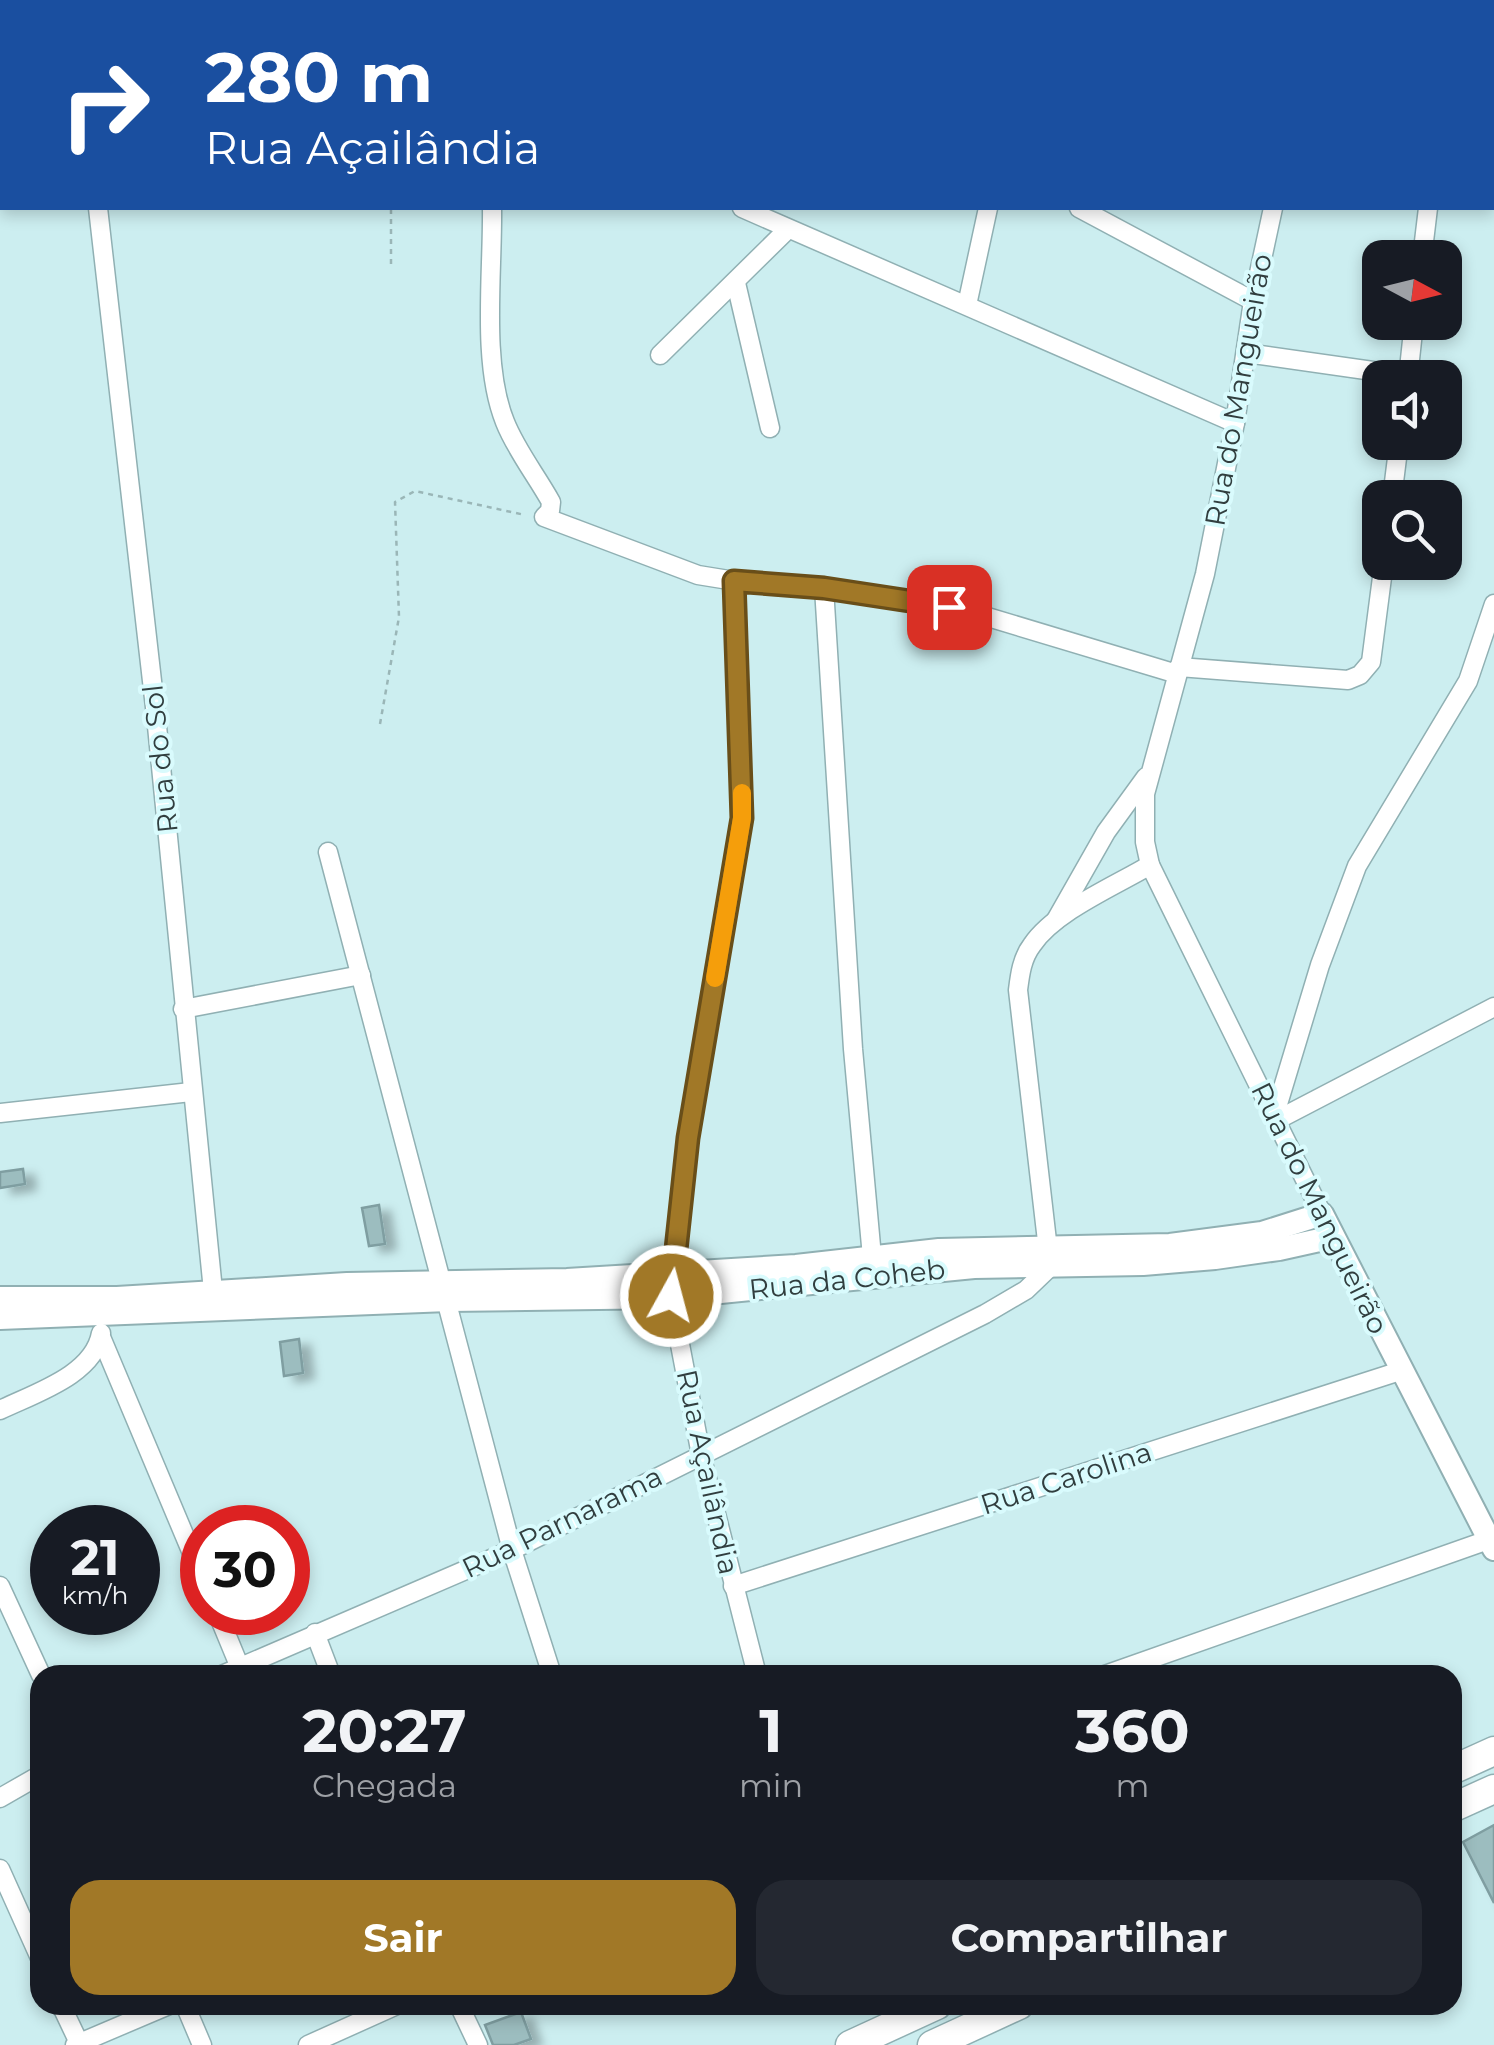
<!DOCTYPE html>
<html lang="pt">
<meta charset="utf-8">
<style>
body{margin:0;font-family:Montserrat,sans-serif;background:#242831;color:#f1f3f6;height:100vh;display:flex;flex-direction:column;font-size:38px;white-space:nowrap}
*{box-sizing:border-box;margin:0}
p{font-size:32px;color:#9ea1a6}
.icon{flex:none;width:55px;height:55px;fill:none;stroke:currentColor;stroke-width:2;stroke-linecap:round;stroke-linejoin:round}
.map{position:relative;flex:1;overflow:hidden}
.drawer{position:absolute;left:30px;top:1665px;width:1432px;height:350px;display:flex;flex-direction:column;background:#171b24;border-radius:30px;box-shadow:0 5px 15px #0003}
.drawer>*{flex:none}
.banner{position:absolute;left:0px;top:0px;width:1495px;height:210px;box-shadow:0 5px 15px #0003;background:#1a4fa0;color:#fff;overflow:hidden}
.needle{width:65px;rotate:97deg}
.fabs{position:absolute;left:1362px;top:240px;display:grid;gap:20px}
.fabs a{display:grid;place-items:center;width:100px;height:100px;border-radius:20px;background:#171b24;box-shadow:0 5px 15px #0003;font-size:50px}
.speed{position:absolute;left:30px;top:1505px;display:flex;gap:20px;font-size:50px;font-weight:700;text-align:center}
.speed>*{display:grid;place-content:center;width:130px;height:130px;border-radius:50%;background:#171b24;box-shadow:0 5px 15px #0003;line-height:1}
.speed small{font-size:25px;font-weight:400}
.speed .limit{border:15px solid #d22;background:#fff;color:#111}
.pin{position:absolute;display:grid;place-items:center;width:85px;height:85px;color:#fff;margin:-42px;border-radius:20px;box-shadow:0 5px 15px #0006}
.me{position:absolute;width:110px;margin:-55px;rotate:7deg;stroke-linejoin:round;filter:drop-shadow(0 0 8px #0008)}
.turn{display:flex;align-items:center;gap:35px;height:210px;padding:0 40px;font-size:45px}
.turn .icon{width:130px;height:130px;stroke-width:2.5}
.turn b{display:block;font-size:70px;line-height:85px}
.eta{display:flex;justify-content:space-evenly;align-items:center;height:170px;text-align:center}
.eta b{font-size:60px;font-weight:700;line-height:70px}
.button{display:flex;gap:20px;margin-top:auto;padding:20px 40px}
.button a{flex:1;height:115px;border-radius:30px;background:#a17827;color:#fff;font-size:40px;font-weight:700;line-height:115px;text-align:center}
.button a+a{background:#242831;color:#f1f3f6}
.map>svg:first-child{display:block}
.building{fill:#9cbdbf;stroke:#7f9ea1;stroke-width:2.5;filter:url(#shadow)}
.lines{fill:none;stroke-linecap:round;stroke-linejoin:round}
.minor-casing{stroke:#90b0b3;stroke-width:21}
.tertiary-casing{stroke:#90b0b3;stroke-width:26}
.secondary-casing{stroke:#90b0b3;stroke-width:31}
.path{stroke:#9ab6b7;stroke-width:2.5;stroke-dasharray:5 5;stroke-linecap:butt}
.minor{stroke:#fff;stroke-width:18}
.tertiary{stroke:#fff;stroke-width:22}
.secondary{stroke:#fff;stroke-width:28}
.route-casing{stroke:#694e19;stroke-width:25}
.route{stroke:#a17827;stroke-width:18}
.slow{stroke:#f59e0b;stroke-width:18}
.labels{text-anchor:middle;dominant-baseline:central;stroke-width:8;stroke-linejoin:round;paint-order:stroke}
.street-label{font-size:28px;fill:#313e3f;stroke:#d9fbfd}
</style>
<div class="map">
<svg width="1494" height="2045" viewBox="0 0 1494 2045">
<defs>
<filter id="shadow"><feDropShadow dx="11" dy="6" stdDeviation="5" flood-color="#0004"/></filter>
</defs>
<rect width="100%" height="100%" fill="#cceef0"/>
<!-- building -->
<g class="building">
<polygon points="23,1169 25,1184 0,1188 0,1172"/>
<polygon points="379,1205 385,1244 369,1246 362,1208"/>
<polygon points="299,1339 303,1373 284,1376 280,1342"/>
<polygon points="1494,1825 1494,1903 1463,1842"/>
<polygon points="521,2012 531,2039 514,2045 493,2045 485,2025"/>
</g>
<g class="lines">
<defs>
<g id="minor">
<polyline points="70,0 71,2"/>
<polyline points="681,2 684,0"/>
<polyline points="1359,2 1360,0"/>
<polyline points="0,29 2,29"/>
<polyline points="0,96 2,109"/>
<polyline points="0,179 2,176"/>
<polyline points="98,208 156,716 214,1301"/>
<path d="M492 208C493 272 481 363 505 422 516 450 536 475 551 502L550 511 544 517 698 575 735 581"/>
<polyline points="742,208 1235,423"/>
<polyline points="1079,208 1253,301"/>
<polyline points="1422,258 1428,208"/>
<polyline points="736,283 770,428"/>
<polyline points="967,305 988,208"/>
<polyline points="1246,353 1408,376"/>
<polyline points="660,355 788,229"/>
<polyline points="1408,378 1414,322"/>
<polyline points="1392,498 1399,442"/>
<polyline points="824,588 853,1049 872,1257"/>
<polyline points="1179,667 1348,680 1360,675 1371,662 1384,562"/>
<polyline points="328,852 512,1550 552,1675"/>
<polyline points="1150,865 1322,1214"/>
<polyline points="1056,920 1106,832 1146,777"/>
<polyline points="183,1009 361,975"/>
<polyline points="0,1113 191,1092"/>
<polyline points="1275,1114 1320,965 1357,866 1468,681 1494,604"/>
<polyline points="1277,1120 1494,1007"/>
<polyline points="101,1337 202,1577"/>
<path d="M0 1410C35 1393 94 1375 101 1333"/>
<polyline points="0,1586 41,1675"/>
<polyline points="733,1586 1400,1371"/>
<polyline points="217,1612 243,1675"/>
<polyline points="315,1633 331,1675"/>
<path d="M222 1675 512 1550 985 1314 1026 1290 1050 1267 1018 990C1020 974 1022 958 1032 945 1055 911 1115 886 1150 865L1145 842V794L1205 574 1235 423 1253 301 1273 208"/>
<polyline points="757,1675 701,1455 671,1297 688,1138 741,818 735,581 824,588 971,612 1177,674"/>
<polyline points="1105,1675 1488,1540"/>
<polyline points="0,1798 40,1775"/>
<polyline points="0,1869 40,1958"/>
<polyline points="61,2005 80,2045"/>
<polyline points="185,2005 202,2045"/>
<polyline points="459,2005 478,2045"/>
<polyline points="75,2045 169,2005"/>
<polyline points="308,2045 397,2005"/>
</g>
<g id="tertiary">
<polyline points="0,1298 117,1298 347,1284 567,1280 796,1266 939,1250 1170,1245 1262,1233 1322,1214 1494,1549"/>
<polyline points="0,1318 448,1300 671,1297 974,1267 1143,1264 1215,1258 1279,1249 1333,1237"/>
</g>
<g id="secondary">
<polyline points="1452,1770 1494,1751"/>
<polyline points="1452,1808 1494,1789"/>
<polyline points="850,2045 937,2005"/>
<polyline points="932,2045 1019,2005"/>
</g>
</defs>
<!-- minor casing -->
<use href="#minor" class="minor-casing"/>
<!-- tertiary casing -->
<use href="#tertiary" class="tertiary-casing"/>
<!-- secondary casing -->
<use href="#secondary" class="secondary-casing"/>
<!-- path -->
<g class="path">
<polyline points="391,264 391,208"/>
<polyline points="380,724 399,617 395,502 415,491 525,515"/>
</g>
<!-- minor -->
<use href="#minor" class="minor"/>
<!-- tertiary -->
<use href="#tertiary" class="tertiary"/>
<!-- secondary -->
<use href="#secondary" class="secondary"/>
</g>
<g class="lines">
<defs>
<polyline id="route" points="671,1296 688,1138 742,818 734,581 824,588 949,607"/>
</defs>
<!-- route casing -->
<use href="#route" class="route-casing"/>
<!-- route -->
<use href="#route" class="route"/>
<!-- slow -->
<polyline class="slow" points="715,978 742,818 742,793"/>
</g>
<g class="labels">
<!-- street labels -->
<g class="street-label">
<text transform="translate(1238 390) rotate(-80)">Rua do Mangueirão</text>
<text transform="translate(160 759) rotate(-96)">Rua do Sol</text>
<text transform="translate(1320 1208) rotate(64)">Rua do Mangueirão</text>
<text transform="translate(847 1279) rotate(-6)">Rua da Coheb</text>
<text transform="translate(708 1472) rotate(78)">Rua Açailândia</text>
<text transform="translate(1066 1478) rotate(-18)">Rua Carolina</text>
<text transform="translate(562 1522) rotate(-26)">Rua Parnarama</text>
</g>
</g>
</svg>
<div class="fabs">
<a><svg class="needle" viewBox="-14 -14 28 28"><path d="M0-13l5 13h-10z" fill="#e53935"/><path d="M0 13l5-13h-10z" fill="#9ea1a6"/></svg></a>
<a><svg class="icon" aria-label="sound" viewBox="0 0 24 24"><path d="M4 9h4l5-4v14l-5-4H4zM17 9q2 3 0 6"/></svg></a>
<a><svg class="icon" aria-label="search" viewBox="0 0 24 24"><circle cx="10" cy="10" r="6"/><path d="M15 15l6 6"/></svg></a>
</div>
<div class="speed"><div>21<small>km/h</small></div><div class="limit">30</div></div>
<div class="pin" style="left:949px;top:607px;background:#d93025"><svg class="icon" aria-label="arrive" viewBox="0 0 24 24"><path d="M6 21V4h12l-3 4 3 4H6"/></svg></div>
<svg class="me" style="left:671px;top:1296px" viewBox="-20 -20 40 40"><circle r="17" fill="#a17827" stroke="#fff" stroke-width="3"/><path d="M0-11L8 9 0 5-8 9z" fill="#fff"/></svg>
<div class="banner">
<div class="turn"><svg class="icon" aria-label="right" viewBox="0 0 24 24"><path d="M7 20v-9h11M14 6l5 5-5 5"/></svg><div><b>280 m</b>Rua Açailândia</div></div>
</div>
<section class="drawer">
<div class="eta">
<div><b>20:27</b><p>Chegada</p></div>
<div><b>1</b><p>min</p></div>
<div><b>360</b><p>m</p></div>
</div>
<div class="button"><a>Sair</a><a>Compartilhar</a></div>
</section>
</div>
